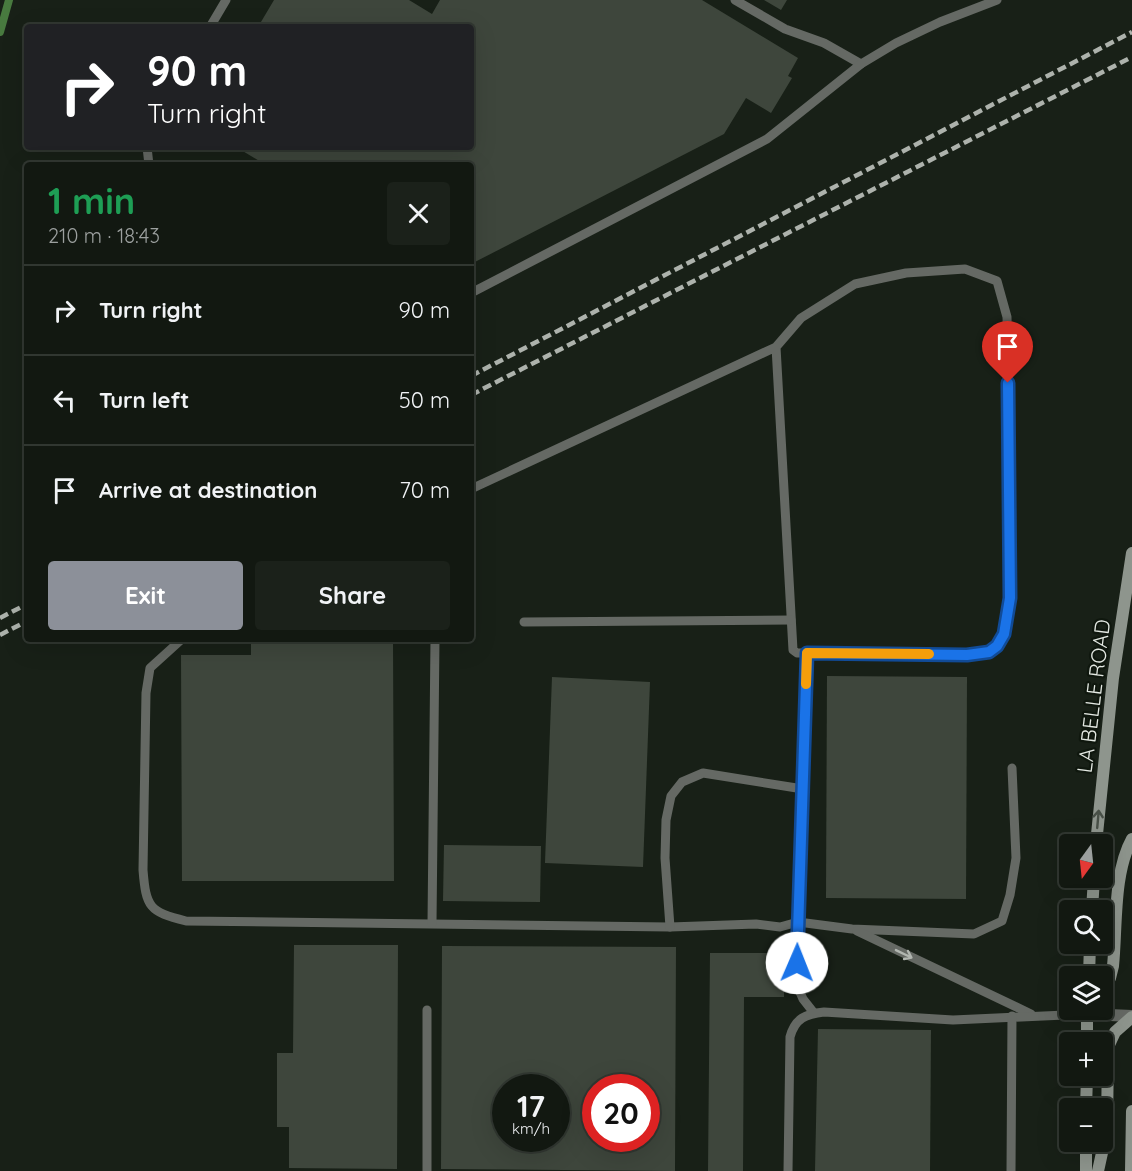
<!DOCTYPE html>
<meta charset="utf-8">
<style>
body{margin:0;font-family:Quicksand,sans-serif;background:#1b211a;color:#f1f3f6;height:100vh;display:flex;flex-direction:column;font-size:22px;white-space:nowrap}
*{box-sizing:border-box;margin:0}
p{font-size:20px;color:#9ca09f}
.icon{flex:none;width:33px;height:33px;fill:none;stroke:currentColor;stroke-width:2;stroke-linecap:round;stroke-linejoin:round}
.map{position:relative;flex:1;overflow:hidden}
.side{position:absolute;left:24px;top:162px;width:450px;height:480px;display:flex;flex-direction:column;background:#121811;border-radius:6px;box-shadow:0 6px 24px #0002,0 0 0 2px #313731}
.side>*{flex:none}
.hud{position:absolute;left:24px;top:24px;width:450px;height:126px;border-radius:6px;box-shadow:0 6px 24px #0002,0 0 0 2px #313731;background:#202124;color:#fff;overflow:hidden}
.needle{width:39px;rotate:195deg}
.buttons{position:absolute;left:1059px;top:834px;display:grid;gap:12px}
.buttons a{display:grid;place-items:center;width:54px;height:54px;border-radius:6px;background:#121811;box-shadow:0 6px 24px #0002,0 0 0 2px #313731;font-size:30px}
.speed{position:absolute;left:492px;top:1074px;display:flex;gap:12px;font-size:30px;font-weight:700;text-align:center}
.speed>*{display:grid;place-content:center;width:78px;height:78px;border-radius:50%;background:#121811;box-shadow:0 6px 24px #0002,0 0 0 2px #313731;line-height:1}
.speed small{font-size:15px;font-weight:400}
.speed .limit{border:9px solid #d22;background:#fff;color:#111}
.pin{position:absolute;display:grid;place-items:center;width:51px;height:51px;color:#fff;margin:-62px -26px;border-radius:50% 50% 50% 0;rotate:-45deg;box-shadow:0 0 6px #0007}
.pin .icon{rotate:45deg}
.me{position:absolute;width:66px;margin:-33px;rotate:1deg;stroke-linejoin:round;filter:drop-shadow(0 0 4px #0008)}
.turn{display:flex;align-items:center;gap:21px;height:126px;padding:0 24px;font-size:27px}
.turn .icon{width:78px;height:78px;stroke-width:2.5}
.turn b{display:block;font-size:42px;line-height:51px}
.round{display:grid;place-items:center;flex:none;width:63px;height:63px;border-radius:6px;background:#1b211a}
.summary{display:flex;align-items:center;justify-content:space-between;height:102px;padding:0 24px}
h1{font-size:36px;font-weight:700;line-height:45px;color:#1e9e55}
.cta{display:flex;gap:12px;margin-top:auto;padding:12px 24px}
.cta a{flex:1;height:69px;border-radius:6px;background:#8c9099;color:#fff;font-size:24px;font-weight:700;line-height:69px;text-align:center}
.cta a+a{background:#1b211a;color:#f1f3f6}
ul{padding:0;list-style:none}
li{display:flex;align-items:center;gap:18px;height:90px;padding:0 24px;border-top:2px solid #313731}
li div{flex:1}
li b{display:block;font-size:22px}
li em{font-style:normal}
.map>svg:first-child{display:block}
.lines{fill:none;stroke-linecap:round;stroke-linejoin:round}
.stream{stroke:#487a3f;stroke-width:8}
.building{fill:#3e463c;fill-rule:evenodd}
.service{stroke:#656964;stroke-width:9}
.minor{stroke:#656964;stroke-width:12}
.secondary{stroke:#8e958d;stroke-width:12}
.rail{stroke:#adb2ac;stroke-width:4.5;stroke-dasharray:9 4.5;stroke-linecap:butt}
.oneway{stroke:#485047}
.oneway2{stroke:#b1b6b0}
.route-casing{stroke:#114b97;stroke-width:15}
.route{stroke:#1a73e8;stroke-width:10}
.slow{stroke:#f59e0b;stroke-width:10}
.labels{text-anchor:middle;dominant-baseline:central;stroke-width:4.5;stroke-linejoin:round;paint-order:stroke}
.street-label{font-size:21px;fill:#e4e9e3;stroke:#0f170e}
</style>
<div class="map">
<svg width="1132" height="1171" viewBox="0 0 1132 1171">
<rect width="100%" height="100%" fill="#182017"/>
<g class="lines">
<!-- stream -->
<polyline class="stream" points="0,32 9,0"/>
</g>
<!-- building -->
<g class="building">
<polygon points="274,0 409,0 432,14 440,0 702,0 798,58 788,76 792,78 771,113 746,98 724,134 471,264 471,165 266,165 236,147 471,147 471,27 258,27"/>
<polygon points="764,0 787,0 781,10"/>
<polygon points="251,639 393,639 394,881 182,881 181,655 251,655"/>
<polygon points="827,676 967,677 966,899 826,898"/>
<polygon points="552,677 650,682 643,867 545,863"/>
<polygon points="444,845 541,846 540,902 443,901"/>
<polygon points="294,945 398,945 397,1169 289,1168 289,1127 277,1127 277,1053 293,1053"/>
<path d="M442 946 676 947 675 1171 441 1169ZM506 1088H556V1138H506ZM596 1088H646V1138H596Z"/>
<polygon points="710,953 784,953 784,997 744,997 743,1171 708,1171"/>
<polygon points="818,1029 931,1030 930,1171 815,1171"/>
</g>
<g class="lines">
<!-- service -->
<g class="service">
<polyline points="735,0 785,29 824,43 861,64"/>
<polyline points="210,27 226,0"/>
<polyline points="147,147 149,165"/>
<polyline points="471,293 767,139 861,64 896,43 940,22 997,0"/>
<polyline points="471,489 776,347 801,318 855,284 906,273 965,269 997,281 1007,317 1009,405 1010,598 1004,634 997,646 989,652 967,655 807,653 797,653 793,650 776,347"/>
<polyline points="524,622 791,620"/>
<path d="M182 639 150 668 146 693 143 870C146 907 149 912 186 921L670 927 756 924 780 927 798 922 852 929 974 934 1002 921 1010 895 1016 858 1012 768"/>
<polyline points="807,653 796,983 803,999 814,1013"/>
<polyline points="432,923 435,639"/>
<polyline points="670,927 665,858 666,820 671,796 682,782 703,773 803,789"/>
<polyline points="857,931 1031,1014"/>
<polyline points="427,1010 427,1171"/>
<path d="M788 1171 790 1037C795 1018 806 1014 824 1012L953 1020 1087 1014"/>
<polyline points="1011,1171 1012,1016"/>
</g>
<!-- minor -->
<polyline class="minor" points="1087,1014 1132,1016"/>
<!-- secondary -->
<g class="secondary">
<polyline points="1096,844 1113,678 1132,553"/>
<polyline points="1092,910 1094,878"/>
<polyline points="1089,976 1090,944"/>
<path d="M1102 993 1110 978 1113 966C1117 927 1113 873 1132 839"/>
<polyline points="1087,1042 1087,1010"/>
<polyline points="1086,1108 1087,1076"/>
<polyline points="1086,1171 1086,1142"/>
<polyline points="1098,1171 1107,1130 1108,1047 1115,1032 1132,1017"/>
<polyline points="1131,1171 1132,1111"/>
</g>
<!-- rail -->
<g class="rail">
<polyline points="471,376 1132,32"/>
<polyline points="471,395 1132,57"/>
<polyline points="0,618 27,604"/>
<polyline points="0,635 27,621"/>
</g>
</g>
<!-- one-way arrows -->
<defs><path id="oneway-shaft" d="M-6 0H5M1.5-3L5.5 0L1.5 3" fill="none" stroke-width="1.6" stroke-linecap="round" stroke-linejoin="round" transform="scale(1.5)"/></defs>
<use class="oneway" href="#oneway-shaft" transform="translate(1098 819) rotate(-85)"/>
<use class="oneway2" href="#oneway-shaft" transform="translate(904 954) rotate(26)"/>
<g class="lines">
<defs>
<polyline id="route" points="797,963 807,653 967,655 989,652 997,646 1004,634 1010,598 1008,383"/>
</defs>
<!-- route casing -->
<use href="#route" class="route-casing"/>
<!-- route -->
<use href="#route" class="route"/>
<!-- slow -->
<polyline class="slow" points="806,684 807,653 929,654"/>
</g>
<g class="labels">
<!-- street labels -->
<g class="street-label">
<text transform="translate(1093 696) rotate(-83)">LA BELLE ROAD</text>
</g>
</g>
</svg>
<div class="buttons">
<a><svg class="needle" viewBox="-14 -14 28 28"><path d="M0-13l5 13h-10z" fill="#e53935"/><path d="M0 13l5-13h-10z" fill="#9ca09f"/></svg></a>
<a><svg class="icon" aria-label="search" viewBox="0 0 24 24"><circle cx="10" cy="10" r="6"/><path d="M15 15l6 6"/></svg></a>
<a><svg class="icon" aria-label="layers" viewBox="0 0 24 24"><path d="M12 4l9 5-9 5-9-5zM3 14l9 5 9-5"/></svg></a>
<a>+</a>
<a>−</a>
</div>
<div class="speed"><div>17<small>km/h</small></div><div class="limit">20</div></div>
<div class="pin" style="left:1008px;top:383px;background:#d93025"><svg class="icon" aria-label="arrive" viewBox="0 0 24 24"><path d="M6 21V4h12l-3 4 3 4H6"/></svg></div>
<svg class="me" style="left:797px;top:963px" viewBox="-20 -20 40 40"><circle r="19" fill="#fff"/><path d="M0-13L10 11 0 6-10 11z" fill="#1a73e8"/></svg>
<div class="hud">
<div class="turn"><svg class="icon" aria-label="right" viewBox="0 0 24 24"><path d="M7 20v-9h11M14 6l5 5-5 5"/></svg><div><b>90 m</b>Turn right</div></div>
</div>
<section class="side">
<div class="summary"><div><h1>1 min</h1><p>210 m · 18:43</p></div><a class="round"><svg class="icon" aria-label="close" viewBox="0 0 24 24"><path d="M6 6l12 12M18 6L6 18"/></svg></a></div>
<ul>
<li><svg class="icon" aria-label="right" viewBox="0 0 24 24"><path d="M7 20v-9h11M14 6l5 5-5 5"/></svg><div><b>Turn right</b></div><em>90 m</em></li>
<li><svg class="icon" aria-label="left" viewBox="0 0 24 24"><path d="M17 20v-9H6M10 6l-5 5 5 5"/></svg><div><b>Turn left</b></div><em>50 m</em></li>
<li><svg class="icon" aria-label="arrive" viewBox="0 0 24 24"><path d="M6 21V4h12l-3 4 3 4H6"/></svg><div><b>Arrive at destination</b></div><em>70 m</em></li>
</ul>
<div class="cta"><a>Exit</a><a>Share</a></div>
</section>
</div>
